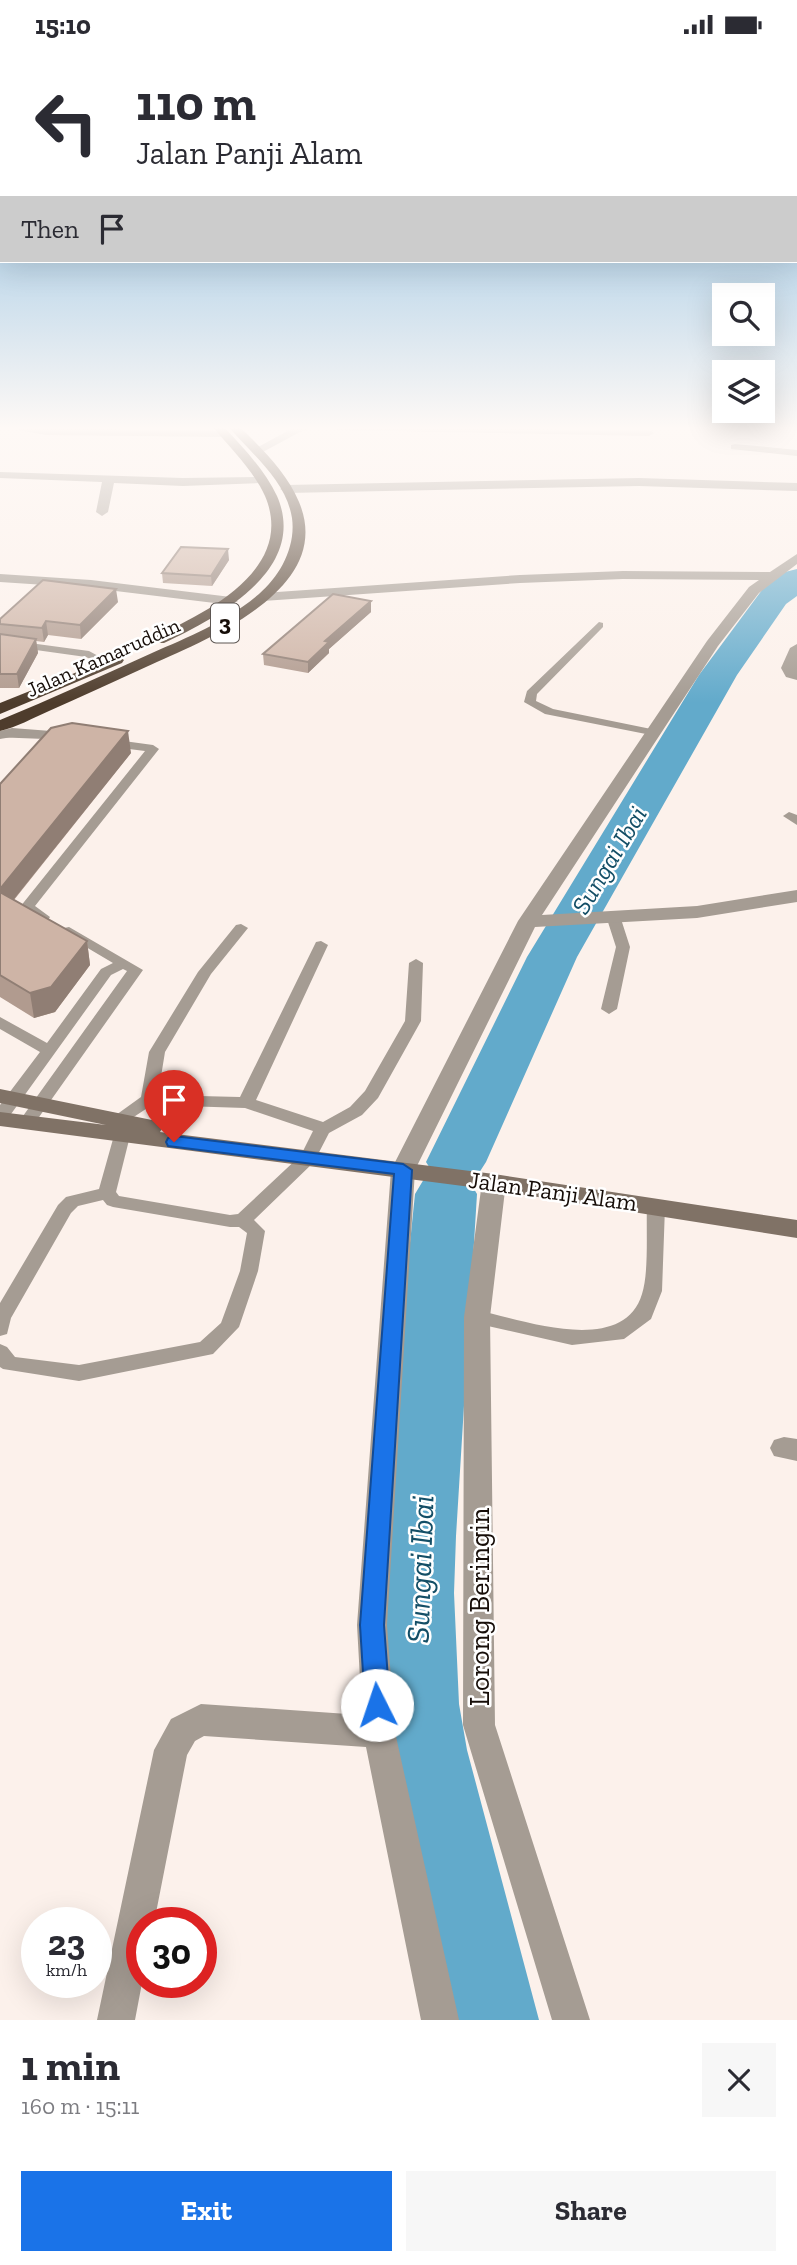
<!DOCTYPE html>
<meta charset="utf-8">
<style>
body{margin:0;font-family:"Zilla Slab",serif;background:#f7f7f7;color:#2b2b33;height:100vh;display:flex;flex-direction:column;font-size:26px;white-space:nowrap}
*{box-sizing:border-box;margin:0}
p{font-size:23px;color:#7c7c81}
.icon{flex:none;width:38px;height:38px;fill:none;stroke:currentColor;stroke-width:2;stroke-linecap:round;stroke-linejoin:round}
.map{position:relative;height:1971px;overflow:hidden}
.drawer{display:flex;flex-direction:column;background:#fff;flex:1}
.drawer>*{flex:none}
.banner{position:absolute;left:0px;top:0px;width:798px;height:214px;box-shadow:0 7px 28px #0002;background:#fff;color:#2b2b33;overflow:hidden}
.tools{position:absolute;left:712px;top:234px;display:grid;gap:14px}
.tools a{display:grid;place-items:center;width:63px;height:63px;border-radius:0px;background:#fff;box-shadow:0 7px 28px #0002;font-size:35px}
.speed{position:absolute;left:21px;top:1858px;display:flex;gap:14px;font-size:35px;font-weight:700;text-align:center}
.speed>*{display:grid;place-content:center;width:91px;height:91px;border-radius:50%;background:#fff;box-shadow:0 7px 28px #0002;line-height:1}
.speed small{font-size:18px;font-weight:400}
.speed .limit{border:10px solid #d22;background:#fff;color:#111}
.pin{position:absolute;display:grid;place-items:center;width:60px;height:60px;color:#fff;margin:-72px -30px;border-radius:50% 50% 50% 0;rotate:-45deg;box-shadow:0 0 7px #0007}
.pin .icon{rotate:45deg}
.me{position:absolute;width:77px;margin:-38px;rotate:356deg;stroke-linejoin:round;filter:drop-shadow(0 0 5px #0008)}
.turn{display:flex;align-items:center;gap:24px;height:147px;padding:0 21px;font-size:32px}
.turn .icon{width:91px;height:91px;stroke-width:2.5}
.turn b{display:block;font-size:49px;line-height:60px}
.then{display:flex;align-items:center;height:66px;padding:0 21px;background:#0003;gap:14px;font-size:26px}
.round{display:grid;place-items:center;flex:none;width:74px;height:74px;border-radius:0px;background:#f7f7f7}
.headline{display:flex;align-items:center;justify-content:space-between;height:119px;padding:0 21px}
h1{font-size:42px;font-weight:700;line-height:52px}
.button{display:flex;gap:14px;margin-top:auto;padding:14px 21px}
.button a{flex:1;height:80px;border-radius:0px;background:#1a73e8;color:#fff;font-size:28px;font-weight:700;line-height:80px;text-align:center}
.button a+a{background:#f7f7f7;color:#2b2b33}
.status{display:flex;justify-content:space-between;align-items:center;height:49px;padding:0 35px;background:#fff;direction:ltr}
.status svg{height:19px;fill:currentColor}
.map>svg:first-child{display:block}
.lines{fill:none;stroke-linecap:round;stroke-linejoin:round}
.river{fill:#62aacb;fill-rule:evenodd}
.lane{fill:#a59c93;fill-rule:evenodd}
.street{fill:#a59c93;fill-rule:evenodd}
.secondary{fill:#807266;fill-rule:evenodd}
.highway{fill:#4e3c2c;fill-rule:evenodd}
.wall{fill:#b19b8f}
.shaded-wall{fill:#907e74}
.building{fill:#ceb4a6;stroke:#907e74;stroke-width:2}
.route{fill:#1a73e8;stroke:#114b97;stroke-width:2}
.labels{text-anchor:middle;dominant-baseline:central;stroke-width:5;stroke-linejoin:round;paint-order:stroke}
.far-street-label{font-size:21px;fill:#160d08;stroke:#fff}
.shield{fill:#fff;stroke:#5c5652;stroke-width:2}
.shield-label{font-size:23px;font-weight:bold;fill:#160d08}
.street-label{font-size:24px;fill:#160d08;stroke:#fff}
.water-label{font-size:26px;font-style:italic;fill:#134e66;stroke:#fff}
.near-street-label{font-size:28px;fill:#160d08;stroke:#fff}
.near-water-label{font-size:32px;font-style:italic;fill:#134e66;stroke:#fff}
</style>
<div class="status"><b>15:10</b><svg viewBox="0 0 49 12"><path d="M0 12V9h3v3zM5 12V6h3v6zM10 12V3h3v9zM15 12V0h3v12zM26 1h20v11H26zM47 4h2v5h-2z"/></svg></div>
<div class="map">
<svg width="797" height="1971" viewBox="0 0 797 1971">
<rect width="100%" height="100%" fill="#fcf1eb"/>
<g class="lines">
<!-- river -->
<polygon class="river" points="797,520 797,547 786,555 737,626 577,908 486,1113 477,1127 468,1130 477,1145 456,1487 454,1544 459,1655 467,1701 539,1971 441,1971 381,1701 375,1655 376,1544 380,1487 415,1145 424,1130 435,1127 426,1113 527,908 699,626 762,541 785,523"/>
<!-- lane -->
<g class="lane">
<polygon points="599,573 603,574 603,578 537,645 536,652 553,660 656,681 656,687 545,665 524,653 527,642"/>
<polygon points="0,590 89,602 113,615 107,618 86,608 0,596"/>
<path d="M12 679 51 682 57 686C46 694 16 686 0 690V682Z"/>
<polygon points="109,690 153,696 159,700 35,857 50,868 48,871 38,871 20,858 145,702 105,697 103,694"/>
<polygon points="789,763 797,766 797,776 783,767"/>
<polygon points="614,866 621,870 630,898 617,960 609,965 601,960 616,898 607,870"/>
<polygon points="241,875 248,879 211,925 165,1003 158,1046 240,1048 316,893 321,892 328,896 256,1051 323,1073 350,1058 365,1042 405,972 409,914 416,910 423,914 421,972 378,1049 362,1066 329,1084 314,1113 254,1171 265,1182 258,1222 239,1278 213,1305 79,1332 3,1320 0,1318 0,1295 7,1298 15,1308 79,1316 200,1293 221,1274 240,1222 247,1184 239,1178 230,1178 113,1158 107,1156 103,1151 78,1157 71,1164 11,1269 7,1285 0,1287 0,1254 58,1156 66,1148 99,1140 115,1083 121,1081 130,1087 116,1143 119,1147 230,1166 238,1165 301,1106 313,1082 245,1059 152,1056 123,1075 111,1075 109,1071 141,1048 149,1003 198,923 236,876"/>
<polygon points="69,878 143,921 32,1078 20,1078 18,1074 127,922 123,920 111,926 6,1072 0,1074 0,1056 40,1003 0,980 0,968 47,994 101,920 113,914 64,885 62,882 64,879"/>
<path d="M656 1152 662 1154 665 1158 662 1242 651 1270 624 1290 572 1296 470 1273 467 1268 470 1263 477 1261C522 1271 623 1308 642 1245 649 1224 646 1181 647 1158L650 1154Z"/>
</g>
<!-- street -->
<g class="street">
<polygon points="1,378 224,382 229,385 224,388 46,386"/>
<polygon points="319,378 300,383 261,404 251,402 293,379"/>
<polygon points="332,378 649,381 654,384 649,387 337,381"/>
<polygon points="735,395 797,401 797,407 731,400 731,396"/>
<polygon points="0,423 183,429 260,428 266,431 260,434 183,437 114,434 108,463 102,467 96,463 102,433 0,429"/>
<polygon points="639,429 797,434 797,442 639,437 286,444 280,440 286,436"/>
<polygon points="797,505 797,515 759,544 718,597 542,866 697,857 797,841 797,853 697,869 535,878 415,1121 387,1576 395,1683 459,1971 421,1971 366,1698 204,1687 195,1692 187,1706 154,1874 142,1874 142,1934 135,1971 97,1971 154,1701 171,1670 201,1655 362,1666 357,1576 391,1121 518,872 707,592 749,538 759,531 623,530 520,534 263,552 256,548 263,544 520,526 623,522 770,523"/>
<polygon points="0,525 91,531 231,548 238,552 231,556 91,539 0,533"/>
<polygon points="797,595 797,631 786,628 781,619 790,599"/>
<polygon points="494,1125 502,1127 506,1133 490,1268 495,1676 590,1971 552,1971 463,1676 464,1268 482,1133 486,1127"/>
<polygon points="784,1388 797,1390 797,1412 774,1407 770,1399 774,1391"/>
</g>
<!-- secondary -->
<polygon class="secondary" points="0,1040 152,1071 160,1073 163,1078 160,1083 494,1125 797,1171 797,1189 494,1141 0,1077 0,1063 106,1076 0,1054"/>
<!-- highway -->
<g class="highway">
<path d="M213 378H224C244 399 265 422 277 447 309 521 217 569 164 594H154L152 591 154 588C206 564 296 520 265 447 253 421 231 400 213 378Z"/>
<path d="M229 378H240C263 401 287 424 299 453 336 541 205 591 146 618 114 633 82 647 49 662 33 669 17 678 0 682V671C51 650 101 627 152 604 189 588 228 572 259 545 280 527 296 498 292 469 286 431 252 406 229 378Z"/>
<polygon points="117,607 124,611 122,614 0,665 0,654"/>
</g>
</g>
<!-- wall -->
<g class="wall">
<polygon points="229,511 212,537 163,534 162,524"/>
<polygon points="371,552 371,563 329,600 329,604 308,624 264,616 263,605"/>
<polygon points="118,553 81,590 48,586 44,593 36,592 38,604 19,639 0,639 0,570"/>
<polygon points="131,704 14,851 87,892 90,916 55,963 34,969 0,948 0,735"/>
</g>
<!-- shaded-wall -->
<g class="shaded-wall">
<polygon points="228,500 229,511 212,537 211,527"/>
<polygon points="116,540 118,553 81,590 80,576"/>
<polygon points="371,552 371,563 329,600 329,604 308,624 308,613 325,592"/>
<polygon points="46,572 48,586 44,593 42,579"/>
<polygon points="36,590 38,604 19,639 17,625"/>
<polygon points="128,682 131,704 2,865 0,852 0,840"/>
<polygon points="87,892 90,916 55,963 34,969 30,944"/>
</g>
<!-- building -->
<g class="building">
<polygon points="181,498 228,500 211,527 162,524"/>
<polygon points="43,531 116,540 80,576 46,572 42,579 0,575 0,570"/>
<polygon points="333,545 371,552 325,592 329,593 308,613 263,605"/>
<polygon points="0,585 36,590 17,625 0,625"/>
<polygon points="72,674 128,682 0,840 0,735 51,679"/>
<polygon points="0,843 87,892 51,938 30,944 0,926"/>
</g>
<!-- sky -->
<linearGradient id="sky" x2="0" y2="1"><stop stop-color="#72b0dc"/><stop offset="0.58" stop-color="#fef9f6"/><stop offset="1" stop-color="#fef9f6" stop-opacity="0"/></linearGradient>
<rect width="797" height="654" fill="url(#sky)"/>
<!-- route -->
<polygon class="route" points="174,1087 403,1115 412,1121 384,1576 390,1656 386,1664 377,1668 369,1664 365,1656 360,1576 394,1125 168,1097 166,1093 168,1089"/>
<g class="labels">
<!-- far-street labels -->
<g class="far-street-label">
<text transform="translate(103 608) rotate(-24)">Jalan Kamaruddin</text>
</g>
<!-- shield labels -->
<rect class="shield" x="211" y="554.5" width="28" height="39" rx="5"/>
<g class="shield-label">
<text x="225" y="574">3</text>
</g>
<!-- street labels -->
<g class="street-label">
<text transform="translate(553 1142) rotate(8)">Jalan Panji Alam</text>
</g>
<!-- water labels -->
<g class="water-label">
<text transform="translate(609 811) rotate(-59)">Sungai Ibai</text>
</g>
<!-- near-street labels -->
<g class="near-street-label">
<text transform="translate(479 1558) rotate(-90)">Lorong Beringin</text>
</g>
<!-- near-water labels -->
<g class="near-water-label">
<text transform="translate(420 1520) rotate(-88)">Sungai Ibai</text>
</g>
</g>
</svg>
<div class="tools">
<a><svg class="icon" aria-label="search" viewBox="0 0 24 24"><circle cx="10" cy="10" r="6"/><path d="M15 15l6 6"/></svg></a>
<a><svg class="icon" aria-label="layers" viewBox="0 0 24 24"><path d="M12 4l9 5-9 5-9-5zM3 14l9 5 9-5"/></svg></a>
</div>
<div class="speed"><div>23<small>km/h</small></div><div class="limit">30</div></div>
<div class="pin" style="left:174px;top:1093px;background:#d93025"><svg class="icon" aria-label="arrive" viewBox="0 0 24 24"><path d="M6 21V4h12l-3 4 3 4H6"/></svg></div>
<svg class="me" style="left:377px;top:1656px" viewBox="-20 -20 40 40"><circle r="19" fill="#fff"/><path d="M0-13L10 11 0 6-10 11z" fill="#1a73e8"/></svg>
<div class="banner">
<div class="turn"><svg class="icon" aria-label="left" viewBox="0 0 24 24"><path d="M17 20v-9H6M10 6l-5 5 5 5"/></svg><div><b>110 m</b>Jalan Panji Alam</div></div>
<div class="then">Then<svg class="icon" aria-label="arrive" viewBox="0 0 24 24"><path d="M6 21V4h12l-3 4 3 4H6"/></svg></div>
</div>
</div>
<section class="drawer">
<div class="headline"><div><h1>1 min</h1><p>160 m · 15:11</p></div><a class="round"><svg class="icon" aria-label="close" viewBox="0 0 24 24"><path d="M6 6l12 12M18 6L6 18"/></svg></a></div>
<div class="button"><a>Exit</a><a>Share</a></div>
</section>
